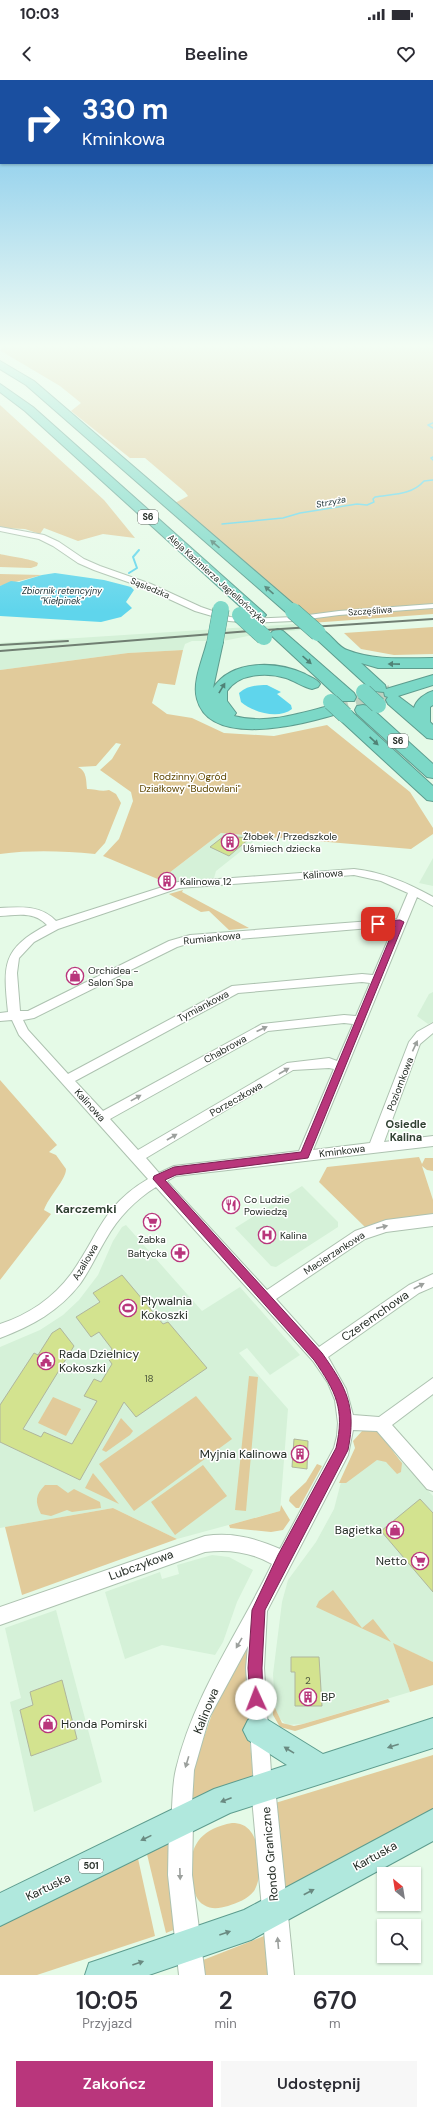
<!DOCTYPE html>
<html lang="pl">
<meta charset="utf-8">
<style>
body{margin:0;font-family:"DM Sans",sans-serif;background:#f7f7f7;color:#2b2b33;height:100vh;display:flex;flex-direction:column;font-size:15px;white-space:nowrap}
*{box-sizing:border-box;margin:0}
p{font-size:13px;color:#7c7c81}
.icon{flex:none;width:22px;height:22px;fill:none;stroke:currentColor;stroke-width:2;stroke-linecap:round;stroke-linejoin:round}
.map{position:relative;height:1895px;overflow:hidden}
.side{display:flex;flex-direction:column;background:#fff;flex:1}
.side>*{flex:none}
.guide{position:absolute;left:0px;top:0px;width:433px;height:84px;box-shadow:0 1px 3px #0004;background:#1a4fa0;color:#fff;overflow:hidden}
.needle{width:26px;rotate:330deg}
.controls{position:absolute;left:377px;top:1787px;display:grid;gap:8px}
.controls a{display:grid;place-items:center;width:44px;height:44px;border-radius:0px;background:#fff;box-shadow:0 1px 3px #0004;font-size:20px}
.pin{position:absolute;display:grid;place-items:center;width:34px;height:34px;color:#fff;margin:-17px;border-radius:8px;box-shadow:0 2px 6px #0006}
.me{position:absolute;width:44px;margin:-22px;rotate:358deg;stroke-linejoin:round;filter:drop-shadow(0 0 3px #0008)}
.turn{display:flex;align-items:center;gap:14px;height:84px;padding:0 16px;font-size:18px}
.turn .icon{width:52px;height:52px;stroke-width:2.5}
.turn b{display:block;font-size:28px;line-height:34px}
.eta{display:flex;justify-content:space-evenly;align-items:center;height:68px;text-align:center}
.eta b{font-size:24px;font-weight:600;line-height:28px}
.cta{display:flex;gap:8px;margin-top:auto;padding:8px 16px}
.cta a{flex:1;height:46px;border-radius:0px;background:#b9367c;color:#fff;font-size:16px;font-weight:600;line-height:46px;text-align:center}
.cta a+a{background:#f7f7f7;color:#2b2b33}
.status{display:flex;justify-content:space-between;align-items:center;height:28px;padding:0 20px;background:#fff;direction:ltr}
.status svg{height:11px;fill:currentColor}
header{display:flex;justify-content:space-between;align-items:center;height:52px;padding:0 16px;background:#fff;font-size:18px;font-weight:600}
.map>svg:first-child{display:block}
.built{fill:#d5f1d8}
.green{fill:#e1cb9b}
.water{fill:#5fd5ec}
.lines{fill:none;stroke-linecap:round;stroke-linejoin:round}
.stream-far1{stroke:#5fd5ec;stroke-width:1.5}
.stream{stroke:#5fd5ec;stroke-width:2}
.building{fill:#d3e38f;stroke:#afb59d}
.motorway-tunnel{stroke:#bed1c0;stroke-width:16;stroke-dasharray:16 8;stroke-linecap:butt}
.minor-casing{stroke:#adc2b0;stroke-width:2}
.tertiary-casing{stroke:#adc2b0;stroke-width:2}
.primary-casing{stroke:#5d9c8e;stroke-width:2}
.motorway-casing{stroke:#5d9c8e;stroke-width:2}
.minor{fill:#fff;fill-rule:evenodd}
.tertiary{fill:#fff;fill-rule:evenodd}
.primary{fill:#b0e8dd;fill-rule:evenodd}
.motorway{fill:#7cd8c7;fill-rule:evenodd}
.rail{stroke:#707e72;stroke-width:2}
.motorway-bridge-casing{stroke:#5d9c8e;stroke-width:17;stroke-linecap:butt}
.motorway-bridge{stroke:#7cd8c7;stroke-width:16}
.oneway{fill:#508276}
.oneway2{fill:#9ca09d}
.oneway3{fill:#6a8a81}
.route{fill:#b9367c;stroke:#782351}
.labels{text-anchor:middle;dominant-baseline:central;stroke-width:3;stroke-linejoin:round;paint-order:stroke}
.far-water-label{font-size:9px;font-style:italic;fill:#1c3135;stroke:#fff}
.shield{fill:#fff;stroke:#666b66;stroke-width:1}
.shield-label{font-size:9px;font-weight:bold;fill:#242c25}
.far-street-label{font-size:9px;fill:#242c25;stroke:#fff}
.park-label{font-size:10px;fill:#5f4702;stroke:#fff}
.poi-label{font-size:10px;fill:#242c25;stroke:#fff;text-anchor:start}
.street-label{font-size:10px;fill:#242c25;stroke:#fff}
.near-number-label{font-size:10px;fill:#505a40}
.neighbourhood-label{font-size:11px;font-weight:bold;fill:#304132;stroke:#fff}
.quarter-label{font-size:12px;font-weight:bold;fill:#304132;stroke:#fff}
.near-poi-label{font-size:12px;fill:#242c25;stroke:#fff;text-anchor:start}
.near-street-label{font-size:12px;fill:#242c25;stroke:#fff}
</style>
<div class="status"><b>10:03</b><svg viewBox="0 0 49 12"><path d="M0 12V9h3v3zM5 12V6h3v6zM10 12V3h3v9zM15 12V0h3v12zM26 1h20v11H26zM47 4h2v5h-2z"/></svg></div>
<header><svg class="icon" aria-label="back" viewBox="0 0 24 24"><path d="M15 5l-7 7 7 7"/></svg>Beeline<svg class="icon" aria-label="heart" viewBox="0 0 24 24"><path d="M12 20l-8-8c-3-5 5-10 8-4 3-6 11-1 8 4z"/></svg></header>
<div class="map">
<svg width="433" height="1895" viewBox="0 0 433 1895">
<rect width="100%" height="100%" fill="#e5fae7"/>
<!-- built -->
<g class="built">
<polygon points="311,543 318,548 253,555 223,561 192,561 185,564 183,570 128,573 0,590 0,563"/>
<polygon points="221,753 260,756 216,791 214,798 163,804 160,800"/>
<polygon points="433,778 433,806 419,803"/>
<polygon points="433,912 433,942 428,944 417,936 429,914"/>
<polygon points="302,1106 338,1142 338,1147 276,1187 271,1186 235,1148"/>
<polygon points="126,1145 202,1231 240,1207 300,1275 270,1295 247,1268 239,1273 288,1329 280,1431 177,1459 113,1428 0,1448 0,1267 40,1250 63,1235 79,1220 98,1195 113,1161 122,1147"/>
<polygon points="388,1367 433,1416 433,1582 394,1564 410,1612 303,1644 287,1645 279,1638 275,1628 273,1594 282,1522 288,1500 316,1462 334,1429 341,1402"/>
<polygon points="212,1475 229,1477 253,1490 237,1522 223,1562 215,1575 162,1565 125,1579 105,1512 160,1492 162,1499 179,1494 177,1485"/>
<polygon points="56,1530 102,1702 34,1732 10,1622 21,1618 5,1548"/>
</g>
<!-- green -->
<g class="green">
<polygon points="1,267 433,267 433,525 347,530 304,537 173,424 188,416 185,412 145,378 130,378 71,331 81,323 60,306 1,271"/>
<polygon points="0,325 104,420 135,458 103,454 78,461 44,448 40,454 25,449 0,448"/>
<path d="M0 474C8 476 32 479 38 483L37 486 31 488 0 487Z"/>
<polygon points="0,494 42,495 0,506"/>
<polygon points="433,528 433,534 311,543 307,539 344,534"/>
<polygon points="433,547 433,574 394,575 361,569 344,553"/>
<path d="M183 570 175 605 158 603 152 623 167 634 192 638 224 653 274 656 327 645 410 712 433 748V754L411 769 221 753 160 800 103 776 119 759 133 721 131 712 100 690 112 679 121 664 116 663 96 686 78 687C87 691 86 701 87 709 95 709 101 712 109 710L116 714 121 723 105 763 95 774C62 771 32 770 0 774V590L128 573Z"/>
<polygon points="183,810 182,812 249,848 229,850 209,831 201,832 169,814"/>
<path d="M0 1000 57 1065 49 1072 56 1075 66 1089C66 1100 48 1117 44 1130L51 1134 0 1200Z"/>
<polygon points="419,1077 422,1084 425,1078 433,1078 433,1091 427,1090 422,1086 433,1120 433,1137 384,1142 365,1147 319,1102 327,1087"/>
<polygon points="249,1296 258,1297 246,1431 235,1430"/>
<polygon points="196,1316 232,1359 134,1431 99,1384"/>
<polygon points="53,1317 81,1329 66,1356 38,1343"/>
<polygon points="121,1338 133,1351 130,1355 106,1372 102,1370"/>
<path d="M363 1350C366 1350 373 1349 376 1351 381 1353 396 1376 402 1383L401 1392 397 1394 386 1382 377 1380 346 1403H339L355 1368 353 1361Z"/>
<polygon points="317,1384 322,1386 299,1428 296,1428 289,1421 290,1417 306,1402"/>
<polygon points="203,1385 227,1416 175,1455 151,1422"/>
<polygon points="93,1393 119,1424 85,1408"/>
<path d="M45 1405H57L68 1413 74 1409 100 1422 101 1428 72 1432 67 1430 51 1436 41 1434C35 1422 35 1415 45 1405Z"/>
<polygon points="281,1425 290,1440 283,1450 271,1452 230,1448 229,1445 280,1431"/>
<polygon points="113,1428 177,1459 22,1515 5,1447"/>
<polygon points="333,1510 362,1548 373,1539 391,1562 316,1527 319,1521"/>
<polygon points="252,1541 245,1607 253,1696 208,1712 190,1720 195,1684 213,1631"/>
<polygon points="393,1563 433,1582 433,1605 410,1612"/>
<polygon points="388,1619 390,1622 295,1651 280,1647 273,1635 273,1628 275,1628 282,1643 294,1646 303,1644"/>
<polygon points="433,1675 433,1730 284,1813 272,1724"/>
<path d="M232 1743C240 1743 246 1745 251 1752 261 1765 263 1797 254 1811 248 1819 237 1823 228 1826 220 1828 212 1830 204 1825 196 1821 194 1811 192 1802 187 1769 198 1749 232 1743Z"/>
<polygon points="169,1759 176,1849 166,1853 146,1770"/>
<polygon points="137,1774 155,1856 37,1895 0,1895 0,1843"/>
<polygon points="264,1856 268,1895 201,1895 198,1882"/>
</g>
<!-- water -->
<g class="water">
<polygon points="55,493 104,500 131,507 134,510 126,522 132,528 121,537 101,542 0,536 0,506 11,501 19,502 42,495"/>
<path d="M267 605 281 612 277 614 291 625 292 629C278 640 253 632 241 622L239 613C247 606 256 605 267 605Z"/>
</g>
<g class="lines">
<!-- stream-far1 -->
<g class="stream-far1">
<polyline points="433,343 428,345 433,348"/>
<polyline points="433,377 431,378 433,380"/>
<path d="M222 444 283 438 300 433 357 424 367 425 374 422 373 419 375 417C393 414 412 415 424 401L433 400"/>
</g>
<!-- stream -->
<polyline class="stream" points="129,493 137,488 133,477 139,470"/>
</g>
<!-- building -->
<g class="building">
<polygon points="224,756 250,758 229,776 210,767"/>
<polygon points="122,1195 163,1244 168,1242 207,1288 136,1337 124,1322 80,1400 0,1362 0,1325 34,1273 38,1275 52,1253 60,1248 74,1266 23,1349 41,1357 44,1352 72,1364 97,1321 84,1316 94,1299 101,1302 112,1284 107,1277 112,1269 99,1252 91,1257 76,1237 100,1222 93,1213"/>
<polygon points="294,1359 308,1361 307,1389 292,1387"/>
<polygon points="420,1419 433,1433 433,1512 381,1451"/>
<polygon points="291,1577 319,1577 322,1626 295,1626 295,1592 291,1592"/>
<polygon points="62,1600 77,1659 31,1676 20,1630 33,1625 30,1612"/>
</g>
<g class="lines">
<!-- motorway-tunnel -->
<polyline class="motorway-tunnel" points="333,630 391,613"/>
<defs>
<g id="minor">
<polygon points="0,447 44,455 59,462 84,479 100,486 151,504 201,527 230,537 251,539 293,537 339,531 433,524 433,528 339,535 293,541 251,543 229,541 195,531 145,508 94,490 78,483 53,466 39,459 0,451"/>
<path d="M354 789C383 792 408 803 433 817V826L417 817 313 1070 370 1063 409 962 417 952 433 943V953L420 964 384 1062 433 1056V1066L176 1096 167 1101 267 1210 355 1151 386 1140 433 1134V1146L386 1152 365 1159 276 1219 319 1267 409 1205 433 1194V1207L419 1213 328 1277 346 1309 353 1335 379 1337 433 1298V1314L392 1345 433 1391V1411L427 1409 377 1351 353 1350 348 1375 267 1531 264 1588 272 1707 270 1714 263 1716 256 1714 254 1707 246 1588 248 1566 209 1638 194 1690 191 1740 188 1747 181 1750 174 1747 171 1740C173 1723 172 1705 176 1689 194 1614 239 1552 272 1484 251 1472 229 1469 205 1472L0 1545V1527L205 1456C232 1452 255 1458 280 1469L334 1368 337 1356 338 1343 335 1320 328 1303 313 1281 156 1107C135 1120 118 1138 106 1159 97 1174 90 1190 80 1204 59 1231 32 1246 0 1258V1244C28 1235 53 1218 71 1194 99 1155 102 1126 148 1099L19 955 12 940 0 941V933L8 932C3 884 2 869 47 845 34 831 17 835 0 836V828C21 827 41 825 56 841L178 802ZM354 795 381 801 408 813 397 839 190 855 169 861 28 931H20L17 893 19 878 34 862 58 849 179 808ZM394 846 373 895 362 894 232 906 68 994 28 950 23 940 34 938 177 867 190 863ZM362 902 370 903 356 936 344 935 262 944 103 1031 75 1001 238 913ZM344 943 353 944 337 981 329 978 287 983 138 1070 110 1039 268 951ZM329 988 334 989 299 1071 174 1086 159 1093 146 1078 293 990Z"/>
</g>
<g id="tertiary">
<polygon points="263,1695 271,1699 275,1707 294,1895 268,1895 251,1707 255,1699"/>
<polygon points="181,1729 189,1733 193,1741 192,1795 205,1895 179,1895 168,1795 169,1741 173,1733"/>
</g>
<g id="primary">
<polygon points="258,1635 268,1640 323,1674 433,1638 433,1668 230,1733 0,1846 0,1813 214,1709 287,1685 248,1660 243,1650 248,1640"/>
<polygon points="433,1729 433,1761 251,1860 149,1895 85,1895 89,1883 101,1879 244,1830"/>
</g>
<g id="motorway">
<polygon points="0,281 34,301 298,528 301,531 298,534 288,534 26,305 0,289"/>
<polygon points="0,304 33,327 263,532 266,535 263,538 253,538 25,331 0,312"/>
<path d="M318 548C330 551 336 566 347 570 375 581 404 578 433 578V588H378L361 583 385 605 386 609 433 595V605L398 616 414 628C416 620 425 613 433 611V625L430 627V642L433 645V659L427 658 388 624 386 620 388 617 385 616 384 612 373 611 313 556 310 553 313 550Z"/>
<polygon points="278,549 283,551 354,613 356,617 354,621 342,621 273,557 270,554 273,551"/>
<path d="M215 557 221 559 223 562 213 608C232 579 277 581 305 594 310 597 317 599 320 604L318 607 312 609C303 607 295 601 286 598 267 592 239 593 227 611V621L236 633 234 636C268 645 300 633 333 625L339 626 341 631H351L433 706V721L427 720 339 639 337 634C304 644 210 669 197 619 192 602 203 579 207 562L209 559Z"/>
<polygon points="363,625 369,626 433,684 433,698 427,697 357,634 355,630 357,626"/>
</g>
</defs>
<!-- minor casing -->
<use href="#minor" class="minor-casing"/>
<!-- tertiary casing -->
<use href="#tertiary" class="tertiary-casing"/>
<!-- primary casing -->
<use href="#primary" class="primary-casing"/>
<!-- motorway casing -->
<use href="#motorway" class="motorway-casing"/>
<!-- minor -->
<use href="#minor" class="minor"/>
<!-- tertiary -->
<use href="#tertiary" class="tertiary"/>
<!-- primary -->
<use href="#primary" class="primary"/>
<!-- motorway -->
<use href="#motorway" class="motorway"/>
<!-- rail -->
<g class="rail">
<polyline points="0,565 68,561"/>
<polyline points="0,571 250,551 433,539"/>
</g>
<defs>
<g id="motorway-bridge">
<polyline points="293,531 318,553"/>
<polyline points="240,535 264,557"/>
<polyline points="215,562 221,529"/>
<polyline points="364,612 378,625"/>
<polyline points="331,622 345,635"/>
</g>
</defs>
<!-- motorway-bridge casing -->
<use href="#motorway-bridge" class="motorway-bridge-casing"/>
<!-- motorway-bridge -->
<use href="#motorway-bridge" class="motorway-bridge"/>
</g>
<!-- one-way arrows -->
<defs><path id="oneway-solid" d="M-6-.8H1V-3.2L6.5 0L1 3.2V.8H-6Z"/></defs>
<g class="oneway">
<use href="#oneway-solid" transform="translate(215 464) rotate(-139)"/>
<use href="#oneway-solid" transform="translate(269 510) rotate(-139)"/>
<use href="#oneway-solid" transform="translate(307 580) rotate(42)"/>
<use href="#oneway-solid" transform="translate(394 584) rotate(-179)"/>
<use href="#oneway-solid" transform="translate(222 608) rotate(-59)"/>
<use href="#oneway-solid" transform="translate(374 661) rotate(43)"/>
</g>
<g class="oneway2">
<use href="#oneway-solid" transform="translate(262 949) rotate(-25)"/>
<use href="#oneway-solid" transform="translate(415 966) rotate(-65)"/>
<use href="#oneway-solid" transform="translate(284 991) rotate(-30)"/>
<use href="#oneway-solid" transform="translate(136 1018) rotate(-29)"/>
<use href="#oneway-solid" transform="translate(172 1057) rotate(-30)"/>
<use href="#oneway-solid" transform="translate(382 1147) rotate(-13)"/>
<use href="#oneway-solid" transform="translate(419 1206) rotate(-27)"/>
<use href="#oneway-solid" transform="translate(239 1563) rotate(120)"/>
<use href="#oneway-solid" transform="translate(187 1682) rotate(107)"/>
<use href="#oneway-solid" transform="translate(180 1794) rotate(88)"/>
<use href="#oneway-solid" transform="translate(278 1863) rotate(-95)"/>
</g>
<g class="oneway3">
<use href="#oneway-solid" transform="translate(393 1666) rotate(162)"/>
<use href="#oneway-solid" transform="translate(289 1670) rotate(-148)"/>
<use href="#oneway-solid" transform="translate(226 1720) rotate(159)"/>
<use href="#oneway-solid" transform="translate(146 1758) rotate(154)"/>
<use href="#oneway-solid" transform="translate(309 1812) rotate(-28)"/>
<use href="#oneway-solid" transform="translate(225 1853) rotate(-19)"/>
<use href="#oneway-solid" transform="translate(138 1883) rotate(-19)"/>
</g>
<!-- sky -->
<linearGradient id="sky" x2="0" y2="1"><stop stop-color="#71c1ea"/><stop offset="0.5" stop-color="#f3fdf4"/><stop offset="1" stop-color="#f3fdf4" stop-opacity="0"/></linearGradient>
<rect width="433" height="532" fill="url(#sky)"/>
<!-- route -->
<path class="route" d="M400 840 404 842 308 1078 176 1095 165 1100 322 1273C346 1307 357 1326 348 1370L265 1530 262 1588 263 1619 261 1624 256 1626 252 1624 250 1619 248 1588 252 1530 278 1475 336 1368C345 1329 336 1312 314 1280L153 1099 154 1096 174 1087 301 1072 395 846 378 847 373 844 378 841Z"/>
<!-- icons -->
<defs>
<symbol id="building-ring" viewBox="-11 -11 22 22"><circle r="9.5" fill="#fff" stroke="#b9367c" stroke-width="1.5"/><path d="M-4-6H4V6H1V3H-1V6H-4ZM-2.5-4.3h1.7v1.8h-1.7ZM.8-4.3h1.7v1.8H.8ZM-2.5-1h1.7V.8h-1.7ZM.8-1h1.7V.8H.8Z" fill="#b9367c"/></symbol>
<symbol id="shop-ring" viewBox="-11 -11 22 22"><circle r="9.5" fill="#fff" stroke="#b9367c" stroke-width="1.5"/><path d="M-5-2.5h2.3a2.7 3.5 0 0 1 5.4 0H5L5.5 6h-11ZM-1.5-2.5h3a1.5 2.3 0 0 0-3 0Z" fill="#b9367c"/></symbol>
<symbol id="restaurant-ring" viewBox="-11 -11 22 22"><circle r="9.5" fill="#fff" stroke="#b9367c" stroke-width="1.5"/><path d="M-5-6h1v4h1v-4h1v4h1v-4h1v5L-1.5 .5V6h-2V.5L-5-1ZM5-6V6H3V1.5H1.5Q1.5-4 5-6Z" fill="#b9367c"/></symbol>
<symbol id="supermarket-ring" viewBox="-11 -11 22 22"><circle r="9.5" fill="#fff" stroke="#b9367c" stroke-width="1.5"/><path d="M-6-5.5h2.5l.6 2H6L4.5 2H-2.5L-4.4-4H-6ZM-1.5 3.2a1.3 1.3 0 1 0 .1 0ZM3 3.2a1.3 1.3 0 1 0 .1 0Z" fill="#b9367c"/></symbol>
<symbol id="hospital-ring" viewBox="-11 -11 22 22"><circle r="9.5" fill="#fff" stroke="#b9367c" stroke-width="1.5"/><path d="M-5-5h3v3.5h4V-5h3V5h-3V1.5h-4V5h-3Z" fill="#b9367c"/></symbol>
<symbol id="pharmacy-ring" viewBox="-11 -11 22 22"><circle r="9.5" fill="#fff" stroke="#b9367c" stroke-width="1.5"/><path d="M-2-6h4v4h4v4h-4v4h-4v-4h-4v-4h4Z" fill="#b9367c"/></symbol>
<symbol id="stadium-ring" viewBox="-11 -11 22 22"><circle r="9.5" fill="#fff" stroke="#b9367c" stroke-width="1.5"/><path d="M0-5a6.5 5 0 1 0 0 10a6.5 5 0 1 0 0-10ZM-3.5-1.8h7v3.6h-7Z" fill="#b9367c"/></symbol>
<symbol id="civic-ring" viewBox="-11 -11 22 22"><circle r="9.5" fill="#fff" stroke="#b9367c" stroke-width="1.5"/><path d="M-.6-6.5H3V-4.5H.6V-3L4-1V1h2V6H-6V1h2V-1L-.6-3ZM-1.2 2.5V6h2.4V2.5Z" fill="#b9367c"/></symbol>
</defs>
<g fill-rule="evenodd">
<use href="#building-ring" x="220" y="752" width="20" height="20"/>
<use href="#building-ring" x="157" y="791" width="20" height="20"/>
<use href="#shop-ring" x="65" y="886" width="20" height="20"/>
<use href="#restaurant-ring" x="221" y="1115" width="20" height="20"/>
<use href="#supermarket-ring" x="142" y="1132" width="20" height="20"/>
<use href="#hospital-ring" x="257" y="1145" width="20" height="20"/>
<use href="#pharmacy-ring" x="170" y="1163" width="20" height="20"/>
<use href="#stadium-ring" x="118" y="1218" width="20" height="20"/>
<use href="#civic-ring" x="36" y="1271" width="20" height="20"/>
<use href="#building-ring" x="290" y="1364" width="20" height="20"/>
<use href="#shop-ring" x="385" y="1440" width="20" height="20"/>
<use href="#supermarket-ring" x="410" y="1471" width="20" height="20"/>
<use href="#building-ring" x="298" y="1607" width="20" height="20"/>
<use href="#shop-ring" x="38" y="1634" width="20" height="20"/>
</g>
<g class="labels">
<!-- far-water labels -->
<g class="far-water-label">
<text transform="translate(331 422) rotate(-11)">Strzyża</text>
<text x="62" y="511">Zbiornik retencyjny<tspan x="62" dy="10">"Kiełpinek"</tspan></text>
</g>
<!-- shield labels -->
<g class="shield">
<rect x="138" y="430" width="20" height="14" rx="3"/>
<rect x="388" y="654" width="20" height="14" rx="3"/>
<rect x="79" y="1779" width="24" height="14" rx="3"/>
</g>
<g class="shield-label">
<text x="148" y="437">S6</text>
<text x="398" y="661">S6</text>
<text x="91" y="1786">501</text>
</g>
<!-- far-street labels -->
<g class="far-street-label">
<text transform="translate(217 499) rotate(42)">Aleja Kazimierza Jagiellończyka</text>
<text transform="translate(150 508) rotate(22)">Sąsiedzka</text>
<text transform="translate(370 531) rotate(-4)">Szczęśliwa</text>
</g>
<!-- park labels -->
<g class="park-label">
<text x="190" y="696">Rodzinny Ogród<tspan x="190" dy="12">Działkowy "Budowlani"</tspan></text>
</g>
<!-- poi labels -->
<g class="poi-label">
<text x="243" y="756">Żłobek / Przedszkole<tspan x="243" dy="12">Uśmiech dziecka</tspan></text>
<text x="180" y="801">Kalinowa 12</text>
<text x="88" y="890">Orchidea -<tspan x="88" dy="12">Salon Spa</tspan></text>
<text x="244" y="1119">Co Ludzie<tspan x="244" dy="12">Powiedzą</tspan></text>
<text x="280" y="1155">Kalina</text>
<text x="152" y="1159" text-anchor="middle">Żabka</text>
<text x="167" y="1173" text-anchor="end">Bałtycka</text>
</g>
<!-- street labels -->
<g class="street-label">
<text transform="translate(323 794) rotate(-4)">Kalinowa</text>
<text transform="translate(212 858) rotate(-6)">Rumiankowa</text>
<text transform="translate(203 926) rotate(-28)">Tymiankowa</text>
<text transform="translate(225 969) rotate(-29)">Chabrowa</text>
<text transform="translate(400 1004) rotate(-69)">Poziomkowa</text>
<text transform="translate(236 1019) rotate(-30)">Porzeczkowa</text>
<text transform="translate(90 1025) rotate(48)">Kalinowa</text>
<text transform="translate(342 1071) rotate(-7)">Kminkowa</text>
<text transform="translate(334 1173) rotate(-33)">Macierzankowa</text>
<text transform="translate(85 1182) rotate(-59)">Azaliowa</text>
</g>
<!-- near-number labels -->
<g class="near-number-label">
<text x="149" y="1298">18</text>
<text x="308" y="1600">2</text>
</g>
<!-- neighbourhood labels -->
<g class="neighbourhood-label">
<text x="406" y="1044">Osiedle<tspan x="406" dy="13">Kalina</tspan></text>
</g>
<!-- quarter labels -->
<g class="quarter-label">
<text x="86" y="1129">Karczemki</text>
</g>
<!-- near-poi labels -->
<g class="near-poi-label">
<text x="141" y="1221">Pływalnia<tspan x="141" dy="14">Kokoszki</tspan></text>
<text x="59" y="1274">Rada Dzielnicy<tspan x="59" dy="14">Kokoszki</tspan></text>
<text x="287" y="1374" text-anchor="end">Myjnia Kalinowa</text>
<text x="382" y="1450" text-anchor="end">Bagietka</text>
<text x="407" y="1481" text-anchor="end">Netto</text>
<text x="321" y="1617">BP</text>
<text x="61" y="1644">Honda Pomirski</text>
</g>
<!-- near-street labels -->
<g class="near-street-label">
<text transform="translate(375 1236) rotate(-35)">Czeremchowa</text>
<text transform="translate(141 1485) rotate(-20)">Lubczykowa</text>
<text transform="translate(206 1631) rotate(-68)">Kalinowa</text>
<text transform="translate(270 1774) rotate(-95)">Rondo Graniczne</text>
<text transform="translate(375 1776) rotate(-29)">Kartuska</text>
<text transform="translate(48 1807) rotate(-26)">Kartuska</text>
</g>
</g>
</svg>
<div class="controls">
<a><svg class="needle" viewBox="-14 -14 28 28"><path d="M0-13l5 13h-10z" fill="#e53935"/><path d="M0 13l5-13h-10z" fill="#7c7c81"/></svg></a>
<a><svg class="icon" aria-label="search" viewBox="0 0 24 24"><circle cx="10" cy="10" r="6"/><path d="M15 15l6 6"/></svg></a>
</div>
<div class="pin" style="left:378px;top:844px;background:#d93025"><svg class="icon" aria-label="arrive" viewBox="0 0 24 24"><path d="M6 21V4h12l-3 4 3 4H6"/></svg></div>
<svg class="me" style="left:256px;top:1619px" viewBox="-20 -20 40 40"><circle r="19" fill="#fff"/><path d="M0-13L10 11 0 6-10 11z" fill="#b9367c"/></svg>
<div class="guide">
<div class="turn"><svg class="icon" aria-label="right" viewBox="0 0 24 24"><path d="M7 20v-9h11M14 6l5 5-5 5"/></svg><div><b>330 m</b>Kminkowa</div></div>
</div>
</div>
<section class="side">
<div class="eta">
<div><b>10:05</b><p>Przyjazd</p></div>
<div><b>2</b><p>min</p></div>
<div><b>670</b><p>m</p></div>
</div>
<div class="cta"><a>Zakończ</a><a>Udostępnij</a></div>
</section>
